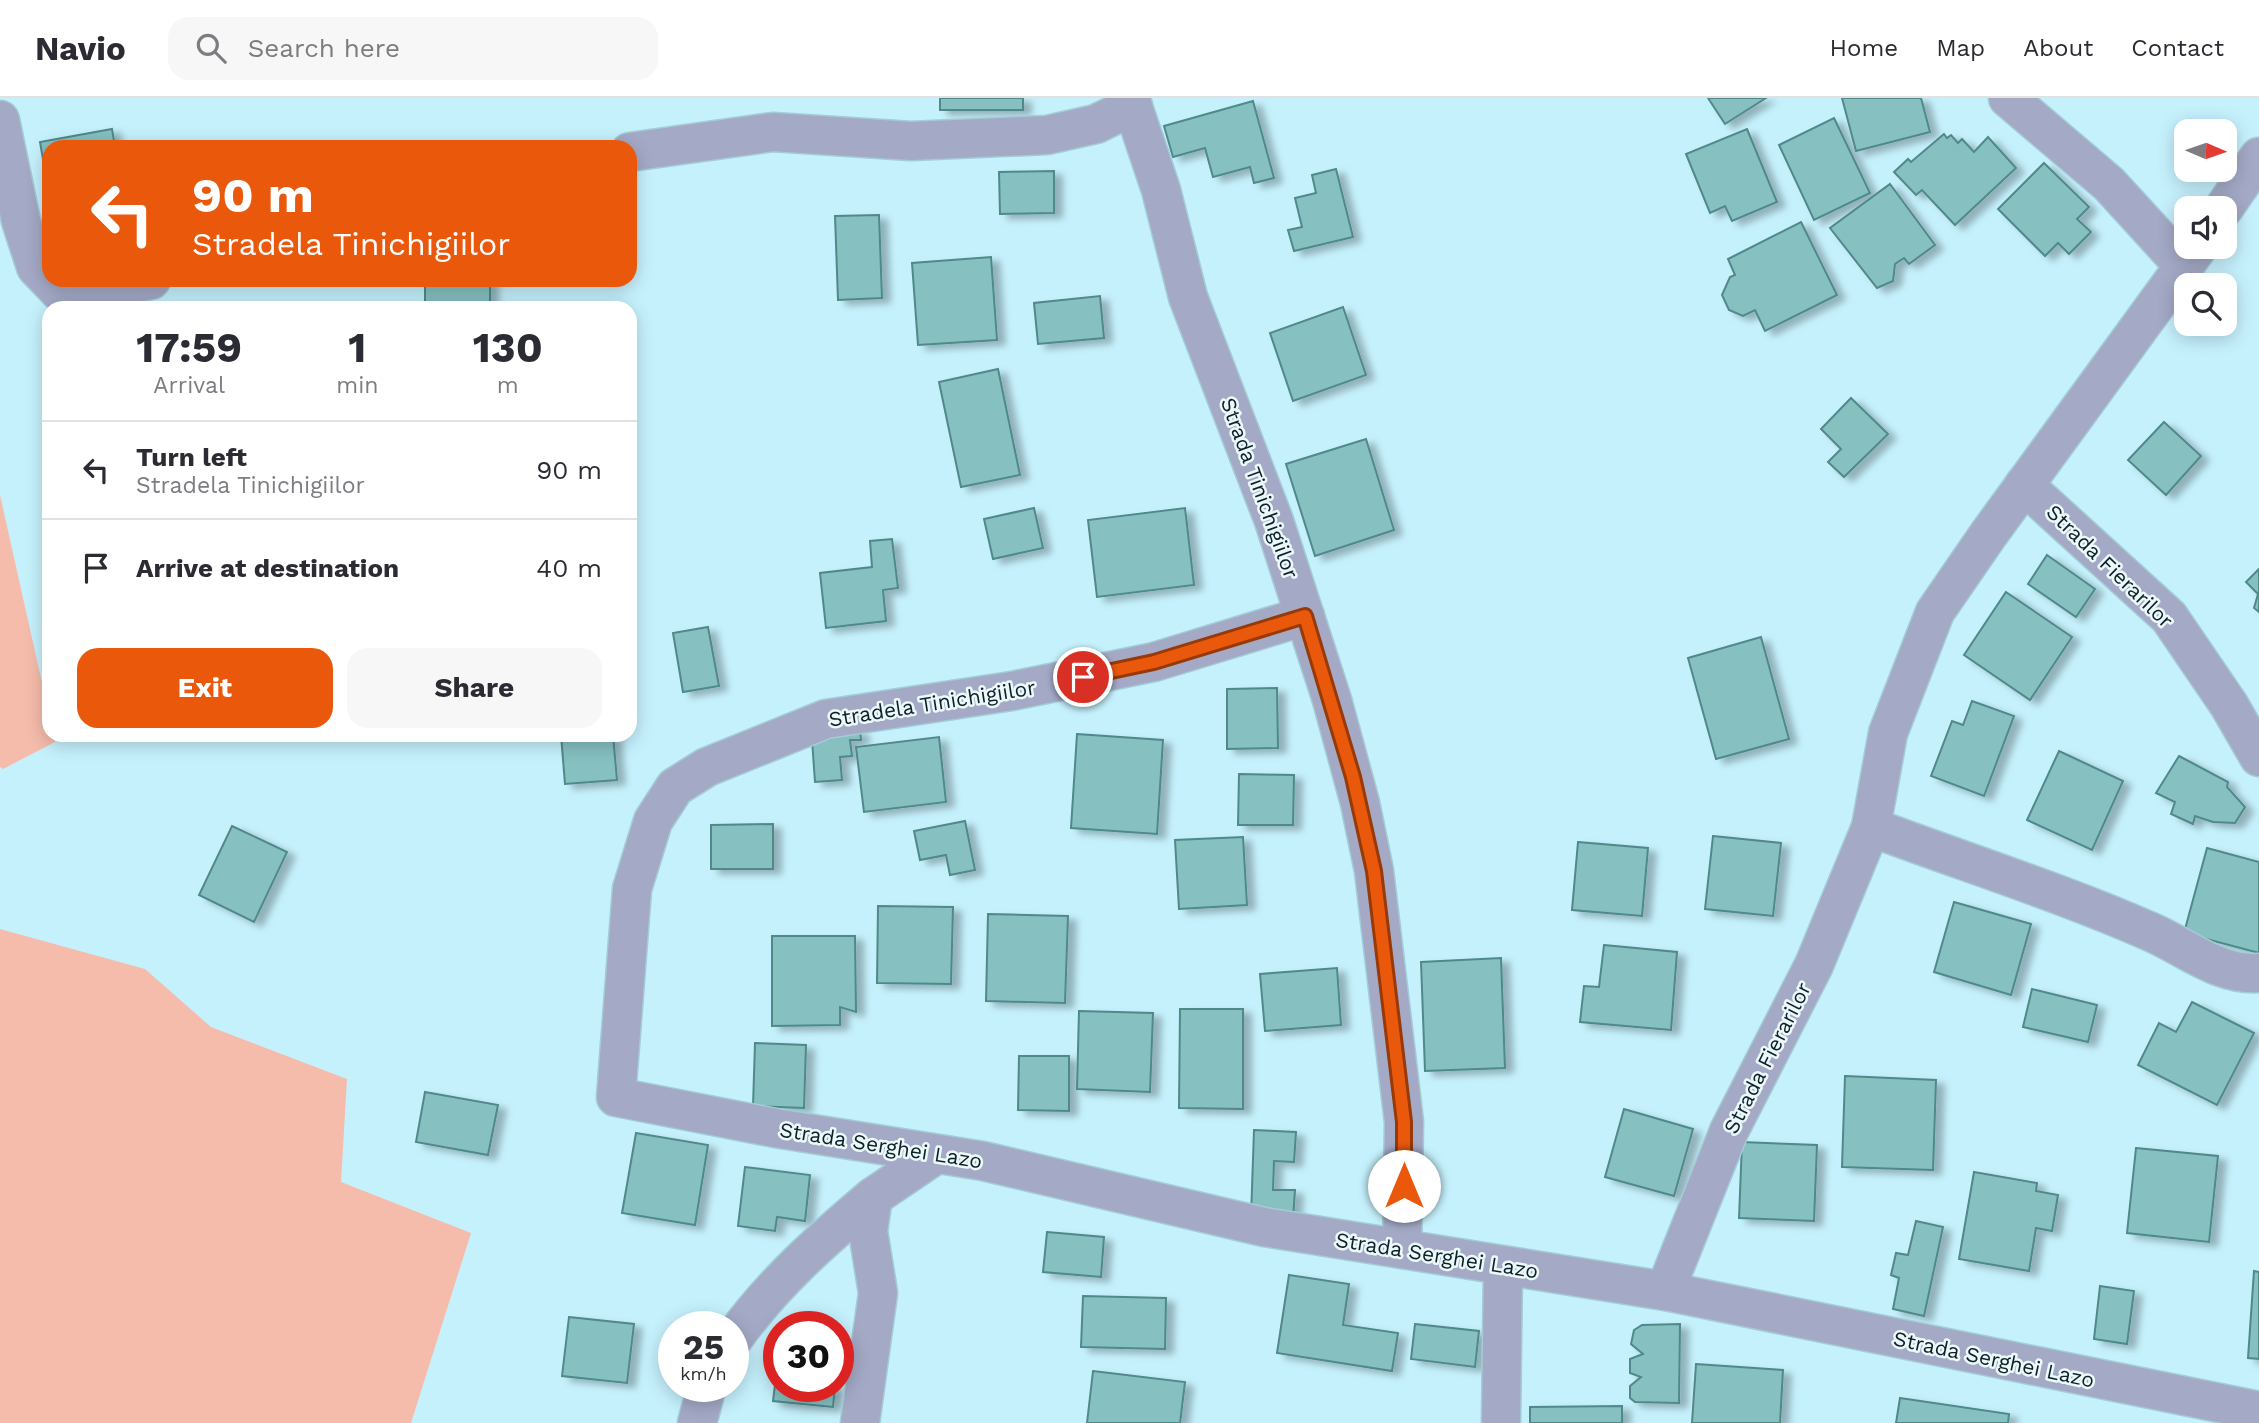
<!DOCTYPE html>
<style>
body{margin:0;font-family:"Work Sans",sans-serif;background:#f7f7f7;color:#2b2b33;height:100vh;display:flex;flex-direction:column;font-size:26px;white-space:nowrap}
*{box-sizing:border-box;margin:0}
p{font-size:23px;color:#7c7c81}
.icon{flex:none;width:38px;height:38px;fill:none;stroke:currentColor;stroke-width:2;stroke-linecap:round;stroke-linejoin:round}
.map{position:relative;flex:1;overflow:hidden}
.side{position:absolute;left:42px;top:203px;width:595px;height:441px;display:flex;flex-direction:column;background:#fff;border-radius:21px;box-shadow:0 4px 18px #0003}
.side>*{flex:none}
.top-card{position:absolute;left:42px;top:42px;width:595px;height:147px;border-radius:21px;box-shadow:0 4px 18px #0003;background:#ea580c;color:#fff;overflow:hidden}
.needle{width:46px;rotate:92deg}
.tools{position:absolute;left:2174px;top:21px;display:grid;gap:14px}
.tools a{display:grid;place-items:center;width:63px;height:63px;border-radius:14px;background:#fff;box-shadow:0 4px 18px #0003;font-size:35px}
.speed{position:absolute;left:658px;top:1213px;display:flex;gap:14px;font-size:35px;font-weight:700;text-align:center}
.speed>*{display:grid;place-content:center;width:91px;height:91px;border-radius:50%;background:#fff;box-shadow:0 4px 18px #0003;line-height:1}
.speed small{font-size:18px;font-weight:400}
.speed .limit{border:10px solid #d22;background:#fff;color:#111}
.pin{position:absolute;display:grid;place-items:center;width:60px;height:60px;color:#fff;margin:-30px;border:4px solid #fff;border-radius:50%;box-shadow:0 2px 7px #0007}
.me{position:absolute;width:77px;margin:-38px;rotate:0deg;stroke-linejoin:round;filter:drop-shadow(0 0 5px #0008)}
.turn{display:flex;align-items:center;gap:24px;height:147px;padding:0 35px;font-size:32px}
.turn .icon{width:91px;height:91px;stroke-width:2.5}
.turn b{display:block;font-size:49px;line-height:60px}
.eta{display:flex;justify-content:space-evenly;align-items:center;height:119px;text-align:center}
.eta b{font-size:42px;font-weight:700;line-height:49px}
.action{display:flex;gap:14px;margin-top:auto;padding:14px 35px}
.action a{flex:1;height:80px;border-radius:21px;background:#ea580c;color:#fff;font-size:28px;font-weight:700;line-height:80px;text-align:center}
.action a+a{background:#f7f7f7;color:#2b2b33}
ul{padding:0;list-style:none}
li{display:flex;align-items:center;gap:21px;height:98px;padding:0 35px;border-top:2px solid #e1e1e2}
li div{flex:1}
li b{display:block;font-size:26px}
li em{font-style:normal}
header{display:flex;align-items:center;gap:42px;box-sizing:border-box;height:98px;padding:0 35px;background:#fff;border-bottom:2px solid #e1e1e2}
header strong{font-size:33px}
nav{display:flex;gap:38px;margin-inline-start:auto;font-size:24px}
.search{width:490px;height:63px;background:#f7f7f7;display:flex;align-items:center;gap:18px;box-sizing:border-box;padding:0 24px;border-radius:21px;color:#7c7c81;font-size:26px}
.map>svg:first-child{display:block}
.green{fill:#f6bcab}
.building{fill:#86c0c1;stroke:#50898a;stroke-width:2;filter:url(#shadow)}
.lines{fill:none;stroke-linecap:round;stroke-linejoin:round}
.minor-casing{stroke:#a4ccd6;stroke-width:41}
.minor{stroke:#a4a9c6;stroke-width:38}
.route-casing{stroke:#983908;stroke-width:18}
.route{stroke:#ea580c;stroke-width:12}
.labels{text-anchor:middle;dominant-baseline:central;stroke-width:5;stroke-linejoin:round;paint-order:stroke}
.street-label{font-size:21px;fill:#0b2227;stroke:#edf8fb}
</style>
<header>
<strong>Navio</strong>
<div class="search"><svg class="icon" aria-label="search" viewBox="0 0 24 24"><circle cx="10" cy="10" r="6"/><path d="M15 15l6 6"/></svg>Search here</div>
<nav><a>Home</a><a>Map</a><a>About</a><a>Contact</a></nav>
</header>
<div class="map">
<svg width="2259" height="1325" viewBox="0 0 2259 1325">
<defs>
<filter id="shadow"><feDropShadow dx="8" dy="4.5" stdDeviation="3.5" flood-color="#0004"/></filter>
</defs>
<rect width="100%" height="100%" fill="#c5f1fd"/>
<!-- green -->
<g class="green">
<polygon points="0,397 49,616 49,637 54,637 55,644 3,671 0,669"/>
<polygon points="0,831 145,871 211,929 347,981 341,1084 471,1135 411,1325 0,1325"/>
</g>
<!-- building -->
<g class="building">
<rect x="940" y="0" width="83" height="12"/>
<polygon points="1708,0 1766,0 1725,26"/>
<polygon points="1842,0 1921,0 1930,34 1856,53"/>
<polygon points="1253,3 1274,80 1254,85 1250,69 1213,79 1205,50 1173,59 1164,28"/>
<polygon points="1834,20 1870,95 1814,122 1779,47"/>
<polygon points="112,31 115,49 49,49 49,96 40,44"/>
<polygon points="1747,31 1777,104 1732,123 1725,108 1710,115 1686,56"/>
<polygon points="1944,36 1947,40 1951,37 1958,45 1962,41 1974,54 1988,39 2016,70 1955,127 1922,92 1916,97 1894,74 1908,61 1911,64"/>
<polygon points="2044,65 2089,109 2077,121 2091,134 2069,156 2058,145 2045,158 1998,111"/>
<polygon points="1336,71 1353,139 1294,153 1288,132 1302,129 1295,100 1316,95 1312,77"/>
<polygon points="1054,73 1054,115 1000,116 999,74"/>
<polygon points="1890,86 1935,147 1909,166 1904,160 1895,166 1893,183 1877,190 1830,130"/>
<polygon points="879,117 882,200 838,202 835,118"/>
<polygon points="1801,124 1837,197 1765,233 1755,212 1743,218 1729,212 1722,197 1730,179 1735,177 1728,161"/>
<polygon points="991,159 997,242 918,247 912,165"/>
<rect x="425" y="182" width="65" height="22"/>
<polygon points="1100,198 1104,240 1038,246 1034,205"/>
<polygon points="1343,209 1366,277 1293,303 1270,235"/>
<polygon points="998,271 1020,377 961,389 939,284"/>
<polygon points="1851,300 1888,336 1844,379 1828,364 1841,351 1821,331"/>
<polygon points="2164,324 2201,358 2166,397 2128,362"/>
<polygon points="1366,341 1394,432 1315,458 1286,366"/>
<polygon points="1034,410 1043,450 993,461 984,421"/>
<polygon points="1185,410 1194,487 1097,499 1088,422"/>
<polygon points="892,441 898,490 883,492 886,523 826,530 820,475 872,469 870,443"/>
<polygon points="2047,457 2095,491 2076,519 2028,486"/>
<polygon points="2259,471 2259,514 2254,510 2258,496 2246,484"/>
<polygon points="2006,494 2072,539 2030,602 1964,557"/>
<polygon points="708,529 719,588 683,594 673,535"/>
<polygon points="1761,539 1789,641 1716,661 1688,560"/>
<polygon points="1277,590 1278,650 1227,651 1227,591"/>
<polygon points="1972,603 2014,618 1984,698 1931,678 1952,623 1963,627"/>
<polygon points="860,632 861,642 850,642 852,658 840,659 842,682 815,684 812,642 829,641 829,635"/>
<polygon points="1077,636 1163,642 1157,736 1071,730"/>
<polygon points="561,637 613,637 617,682 565,686"/>
<polygon points="939,639 946,704 864,714 856,649"/>
<polygon points="2059,653 2123,683 2092,752 2027,722"/>
<polygon points="2179,658 2228,684 2227,689 2245,709 2235,725 2213,724 2195,718 2193,726 2171,716 2175,704 2156,695"/>
<polygon points="1239,676 1294,677 1293,727 1238,727"/>
<polygon points="965,723 975,772 950,777 946,757 920,762 914,733"/>
<polygon points="773,726 773,771 711,771 711,727"/>
<polygon points="232,728 287,754 254,824 199,797"/>
<polygon points="1713,738 1781,745 1773,818 1705,811"/>
<polygon points="1243,739 1247,807 1179,811 1175,742"/>
<polygon points="1578,744 1648,750 1642,818 1572,812"/>
<polygon points="2207,750 2259,764 2259,855 2184,835"/>
<polygon points="1954,804 2031,826 2011,897 1934,874"/>
<polygon points="878,808 953,809 951,886 877,885"/>
<polygon points="988,816 1068,818 1065,905 986,903"/>
<polygon points="772,838 855,838 856,914 840,909 840,927 772,928"/>
<polygon points="1604,847 1677,854 1671,932 1580,924 1584,888 1599,889"/>
<polygon points="1501,860 1505,970 1425,973 1421,864"/>
<polygon points="1337,870 1341,927 1265,933 1260,876"/>
<polygon points="2032,891 2097,907 2088,944 2023,929"/>
<polygon points="2192,904 2254,935 2217,1007 2138,967 2159,925 2176,934"/>
<polygon points="1180,911 1243,911 1243,1011 1179,1010"/>
<polygon points="1079,913 1153,915 1150,994 1077,991"/>
<polygon points="755,945 806,947 804,1010 753,1008"/>
<polygon points="1019,958 1069,958 1069,1013 1018,1012"/>
<polygon points="1845,978 1936,982 1933,1072 1842,1069"/>
<polygon points="425,994 498,1007 488,1057 416,1044"/>
<polygon points="1624,1011 1693,1031 1674,1098 1605,1079"/>
<polygon points="1254,1032 1296,1034 1294,1064 1274,1063 1273,1092 1295,1092 1293,1121 1251,1119"/>
<polygon points="636,1035 708,1047 695,1127 622,1115"/>
<polygon points="1742,1044 1817,1047 1814,1123 1739,1120"/>
<polygon points="2136,1050 2218,1058 2209,1144 2127,1135"/>
<polygon points="745,1069 810,1077 805,1123 777,1119 775,1133 738,1128"/>
<polygon points="1974,1074 2037,1085 2036,1093 2058,1097 2052,1133 2036,1130 2029,1173 1959,1161"/>
<polygon points="1916,1123 1943,1129 1924,1218 1893,1211 1899,1180 1891,1177 1896,1155 1908,1157"/>
<polygon points="1047,1134 1104,1139 1101,1179 1043,1174"/>
<polygon points="2254,1173 2259,1174 2259,1261 2248,1260"/>
<polygon points="1289,1177 1349,1186 1343,1227 1398,1235 1392,1273 1277,1255"/>
<polygon points="2100,1188 2134,1193 2127,1246 2094,1241"/>
<polygon points="1083,1198 1166,1200 1165,1251 1081,1249"/>
<polygon points="569,1219 634,1226 627,1285 562,1278"/>
<polygon points="1415,1226 1479,1233 1475,1269 1411,1261"/>
<polygon points="1680,1226 1679,1305 1635,1304 1630,1300 1630,1288 1641,1279 1630,1275 1630,1261 1643,1256 1631,1246 1634,1232 1642,1227"/>
<polygon points="779,1254 779,1288 835,1288 833,1309 773,1303"/>
<polygon points="1696,1266 1783,1272 1780,1325 1692,1325"/>
<polygon points="1093,1273 1185,1284 1180,1325 1087,1325"/>
<polygon points="1900,1300 2009,1316 2008,1325 1896,1325"/>
<polygon points="1622,1308 1622,1325 1530,1325 1530,1309"/>
</g>
<g class="lines">
<defs>
<g id="minor">
<polyline points="1130,0 1161,92 1188,199 1274,423 1332,602 1360,705 1374,773 1404,1024 1402,1151"/>
<polyline points="2008,0 2109,86 2185,169"/>
<polyline points="0,22 21,123 36,169 60,194 91,194 151,182"/>
<polyline points="630,54 773,34 911,43 1047,37 1096,26 1133,8"/>
<polyline points="2224,110 2259,59"/>
<polyline points="2024,387 2169,519 2229,607 2259,659"/>
<polyline points="1305,518 1154,564 1012,593 826,621 707,669 675,689 653,723 632,791 616,999 775,1030 983,1063 1264,1129 1665,1193 2259,1313"/>
<path d="M1871 729C1964 764 2060 794 2151 834 2186 849 2219 878 2259 875"/>
<polyline points="1665,1193 1729,1033 1814,867 1871,729 1888,635 1935,514 1988,437 2198,149"/>
<path d="M733 1241C772 1186 822 1142 873 1099"/>
<polyline points="697,1325 707,1288"/>
<polyline points="860,1325 878,1195 868,1133 873,1099 935,1057"/>
<polyline points="1501,1325 1503,1168"/>
</g>
</defs>
<!-- minor casing -->
<use href="#minor" class="minor-casing"/>
<!-- minor -->
<use href="#minor" class="minor"/>
</g>
<g class="lines">
<defs>
<polyline id="route" points="1083,579 1154,564 1305,518 1353,679 1374,773 1404,1024 1404,1088"/>
</defs>
<!-- route casing -->
<use href="#route" class="route-casing"/>
<!-- route -->
<use href="#route" class="route"/>
</g>
<g class="labels">
<!-- street labels -->
<g class="street-label">
<text transform="translate(1260 390) rotate(70)">Strada Tinichigiilor</text>
<text transform="translate(2110 468) rotate(44)">Strada Fierarilor</text>
<text transform="translate(932 605) rotate(-9)">Stradela Tinichigiilor</text>
<text transform="translate(1767 960) rotate(-63)">Strada Fierarilor</text>
<text transform="translate(881 1047) rotate(9)">Strada Serghei Lazo</text>
<text transform="translate(1437 1157) rotate(9)">Strada Serghei Lazo</text>
<text transform="translate(1994 1261) rotate(12)">Strada Serghei Lazo</text>
</g>
</g>
</svg>
<div class="tools">
<a><svg class="needle" viewBox="-14 -14 28 28"><path d="M0-13l5 13h-10z" fill="#e53935"/><path d="M0 13l5-13h-10z" fill="#7c7c81"/></svg></a>
<a><svg class="icon" aria-label="sound" viewBox="0 0 24 24"><path d="M4 9h4l5-4v14l-5-4H4zM17 9q2 3 0 6"/></svg></a>
<a><svg class="icon" aria-label="search" viewBox="0 0 24 24"><circle cx="10" cy="10" r="6"/><path d="M15 15l6 6"/></svg></a>
</div>
<div class="speed"><div>25<small>km/h</small></div><div class="limit">30</div></div>
<div class="pin" style="left:1083px;top:579px;background:#d93025"><svg class="icon" aria-label="arrive" viewBox="0 0 24 24"><path d="M6 21V4h12l-3 4 3 4H6"/></svg></div>
<svg class="me" style="left:1404px;top:1088px" viewBox="-20 -20 40 40"><circle r="19" fill="#fff"/><path d="M0-13L10 11 0 6-10 11z" fill="#ea580c"/></svg>
<div class="top-card">
<div class="turn"><svg class="icon" aria-label="left" viewBox="0 0 24 24"><path d="M17 20v-9H6M10 6l-5 5 5 5"/></svg><div><b>90 m</b>Stradela Tinichigiilor</div></div>
</div>
<section class="side">
<div class="eta">
<div><b>17:59</b><p>Arrival</p></div>
<div><b>1</b><p>min</p></div>
<div><b>130</b><p>m</p></div>
</div>
<ul>
<li><svg class="icon" aria-label="left" viewBox="0 0 24 24"><path d="M17 20v-9H6M10 6l-5 5 5 5"/></svg><div><b>Turn left</b><p>Stradela Tinichigiilor</p></div><em>90 m</em></li>
<li><svg class="icon" aria-label="arrive" viewBox="0 0 24 24"><path d="M6 21V4h12l-3 4 3 4H6"/></svg><div><b>Arrive at destination</b></div><em>40 m</em></li>
</ul>
<div class="action"><a>Exit</a><a>Share</a></div>
</section>
</div>
